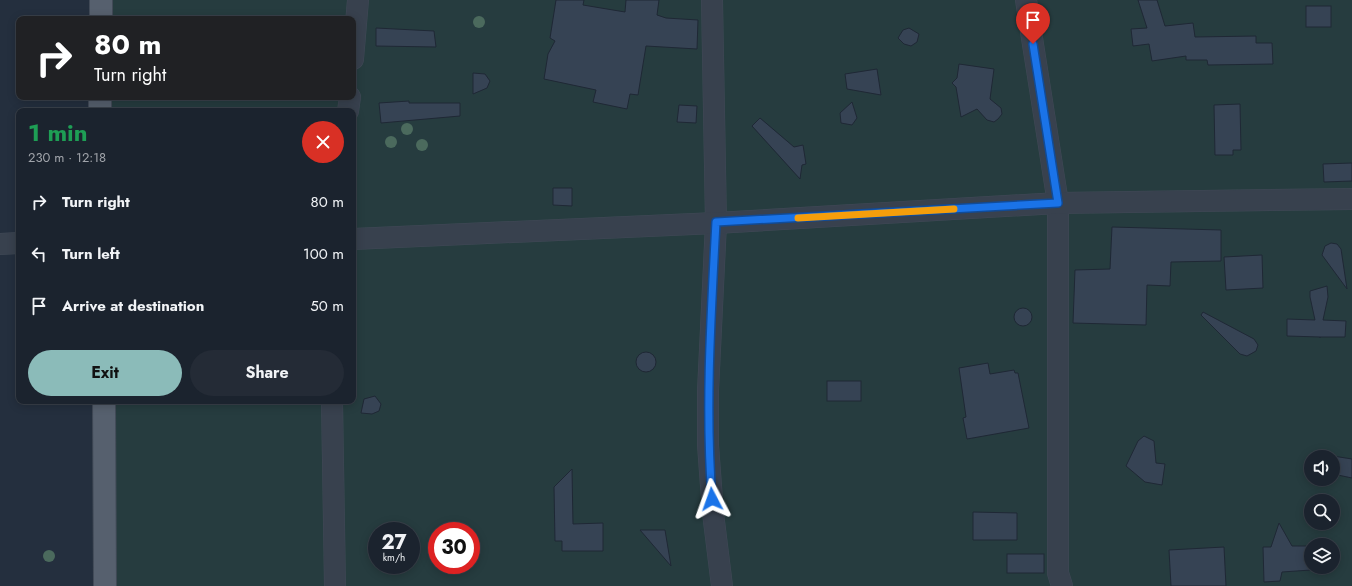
<!DOCTYPE html>
<meta charset="utf-8">
<style>
body{margin:0;font-family:Jost,sans-serif;background:#242b36;color:#f1f3f6;height:100vh;display:flex;flex-direction:column;font-size:15px;white-space:nowrap}
*{box-sizing:border-box;margin:0}
p{font-size:13px;color:#a0a4aa}
.icon{flex:none;width:22px;height:22px;fill:none;stroke:currentColor;stroke-width:2;stroke-linecap:round;stroke-linejoin:round}
.map{position:relative;flex:1;overflow:hidden}
.drawer{position:absolute;left:16px;top:108px;width:340px;height:296px;display:flex;flex-direction:column;background:#1b232e;border-radius:8px;box-shadow:0 2px 10px #0003,0 0 0 1px #39404a}
.drawer>*{flex:none}
.banner{position:absolute;left:16px;top:16px;width:340px;height:84px;border-radius:8px;box-shadow:0 2px 10px #0003,0 0 0 1px #39404a;background:#202124;color:#fff;overflow:hidden}
.controls{position:absolute;left:1304px;top:450px;display:grid;gap:8px}
.controls a{display:grid;place-items:center;width:36px;height:36px;border-radius:50%;background:#1b232e;box-shadow:0 2px 10px #0003,0 0 0 1px #39404a;font-size:20px}
.speed{position:absolute;left:368px;top:522px;display:flex;gap:8px;font-size:20px;font-weight:700;text-align:center}
.speed>*{display:grid;place-content:center;width:52px;height:52px;border-radius:50%;background:#1b232e;box-shadow:0 2px 10px #0003,0 0 0 1px #39404a;line-height:1}
.speed small{font-size:10px;font-weight:400}
.speed .limit{border:6px solid #d22;background:#fff;color:#111}
.pin{position:absolute;display:grid;place-items:center;width:34px;height:34px;color:#fff;margin:-41px -17px;border-radius:50% 50% 50% 0;rotate:-45deg;box-shadow:0 0 4px #0007}
.pin .icon{rotate:45deg}
.me{position:absolute;width:44px;margin:-22px;rotate:356deg;stroke-linejoin:round;filter:drop-shadow(0 0 3px #0008)}
.turn{display:flex;align-items:center;gap:14px;height:84px;padding:0 12px;font-size:18px}
.turn .icon{width:52px;height:52px;stroke-width:2.5}
.turn b{display:block;font-size:28px;line-height:34px}
.round{display:grid;place-items:center;flex:none;width:42px;height:42px;border-radius:21px;background:#242b36}
.summary{display:flex;align-items:center;justify-content:space-between;height:68px;padding:0 12px}
h1{font-size:24px;font-weight:700;line-height:30px;color:#1e9e55}
.button{display:flex;gap:8px;margin-top:auto;padding:8px 12px}
.button a{flex:1;height:46px;border-radius:24px;background:#8bbbb9;color:#111;font-size:16px;font-weight:700;line-height:46px;text-align:center}
.button a+a{background:#242b36;color:#f1f3f6}
ul{padding:0;list-style:none}
li{display:flex;align-items:center;gap:12px;height:52px;padding:0 12px}
li div{flex:1}
li b{display:block;font-size:15px}
li em{font-style:normal}
.map>svg:first-child{display:block}
.green{fill:#263c3f;fill-rule:evenodd}
.building{fill:#364354;stroke:#1f2835}
.lines{fill:none;stroke-linecap:round;stroke-linejoin:round}
.street-casing{stroke:#414a57;stroke-width:22}
.primary-casing{stroke:#414a57;stroke-width:24}
.street{stroke:#38414e;stroke-width:21}
.primary{stroke:#56606e;stroke-width:22}
.tree{fill:#4b6a5d}
.route-casing{stroke:#114b97;stroke-width:10}
.route{stroke:#1a73e8;stroke-width:7}
.slow{stroke:#f59e0b;stroke-width:7}
</style>
<div class="map">
<svg width="1352" height="586" viewBox="0 0 1352 586">
<rect width="100%" height="100%" fill="#242f3e"/>
<!-- green -->
<path class="green" d="M101 0H1352V586H105L104 401H353V111H100V97H353V19H101ZM1311 457H1333V479H1311ZM1311 501H1333V523H1311ZM377 531H411V565H377ZM437 531H471V565H437ZM1311 545H1333V567H1311Z"/>
<!-- building -->
<g class="building">
<polygon points="556,0 584,0 583,5 625,12 626,0 659,0 657,15 666,18 698,20 697,49 646,46 638,95 630,94 627,109 593,102 596,90 544,79 548,54 555,41 550,38"/>
<polygon points="1138,0 1157,0 1165,26 1193,23 1195,37 1256,36 1256,43 1272,43 1273,64 1208,65 1207,60 1186,60 1186,56 1152,61 1149,44 1133,46 1131,29 1147,28"/>
<rect x="1306" y="6" width="25" height="21"/>
<polygon points="376,28 434,31 436,47 376,46"/>
<polygon points="909,28 919,34 917,42 911,46 904,44 898,38 903,30"/>
<polygon points="959,64 994,69 990,99 1001,108 1002,114 998,119 994,122 987,120 977,109 961,117 956,87 952,83 957,78"/>
<polygon points="877,69 881,95 847,89 845,74"/>
<polygon points="473,73 485,74 490,81 487,88 473,94"/>
<polygon points="409,101 409,103 460,103 460,116 381,123 379,103"/>
<polygon points="852,102 857,118 852,125 841,123 840,113"/>
<polygon points="1240,104 1241,150 1233,150 1233,155 1215,155 1214,105"/>
<polygon points="679,105 697,106 696,123 677,122"/>
<polygon points="760,118 794,147 803,145 806,164 802,165 800,179 752,126"/>
<polygon points="1352,163 1352,181 1324,182 1323,164"/>
<polygon points="553,188 572,188 572,206 553,205"/>
<polygon points="1112,227 1221,230 1221,261 1171,262 1170,286 1147,285 1146,325 1073,323 1075,270 1110,269"/>
<polygon points="1331,243 1337,244 1341,249 1347,289 1322,255 1325,246"/>
<polygon points="1262,255 1263,288 1226,290 1224,257"/>
<polygon points="1327,286 1328,297 1323,320 1346,321 1345,337 1320,337 1320,338 1320,337 1287,336 1287,319 1315,320 1310,297 1310,291"/>
<circle cx="1023" cy="317" r="9"/>
<polygon points="1203,312 1254,339 1258,345 1256,351 1247,356 1240,354 1201,315"/>
<circle cx="646" cy="362" r="10"/>
<polygon points="988,363 990,374 1014,370 1015,373 1018,373 1029,428 967,439 963,418 966,417 959,368"/>
<rect x="827" y="381" width="34" height="20"/>
<polygon points="375,396 381,404 379,411 372,414 361,413 364,399"/>
<polygon points="1144,436 1154,441 1156,463 1165,464 1162,485 1145,482 1126,466 1138,441"/>
<polygon points="1333,456 1352,459 1352,478 1333,474"/>
<polygon points="572,469 573,524 603,523 603,551 562,551 562,541 555,541 554,487"/>
<polygon points="973,512 1017,513 1017,540 973,540"/>
<polygon points="1279,523 1292,546 1311,546 1311,570 1282,572 1280,581 1264,582 1263,547 1271,547"/>
<polygon points="640,530 665,530 671,566"/>
<polygon points="1224,547 1226,586 1171,586 1169,550"/>
<rect x="1007" y="554" width="37" height="19"/>
</g>
<g class="lines">
<defs>
<g id="street">
<polyline points="712,0 716,223 708,391 708,445 713,513 722,586"/>
<polyline points="1026,0 1058,203 1058,573 1062,586"/>
<polyline points="353,59 358,0"/>
<polyline points="348,111 350,97"/>
<polyline points="353,239 716,223 1058,203 1352,199"/>
<polyline points="0,244 19,243"/>
<polyline points="332,401 335,586"/>
</g>
<g id="primary">
<polyline points="101,19 101,0"/>
<polyline points="100,111 100,97"/>
<polyline points="104,401 105,586"/>
</g>
</defs>
<!-- street casing -->
<use href="#street" class="street-casing"/>
<!-- primary casing -->
<use href="#primary" class="primary-casing"/>
<!-- street -->
<use href="#street" class="street"/>
<!-- primary -->
<use href="#primary" class="primary"/>
</g>
<!-- trees -->
<g class="tree">
<circle cx="479" cy="22" r="6"/>
<circle cx="407" cy="129" r="6"/>
<circle cx="391" cy="142" r="6"/>
<circle cx="422" cy="145" r="6"/>
<circle cx="49" cy="556" r="6"/>
</g>
<g class="lines">
<defs>
<path id="route" d="M712 499C705 407 711 315 716 222L1058 203 1033 44"/>
</defs>
<!-- route casing -->
<use href="#route" class="route-casing"/>
<!-- route -->
<use href="#route" class="route"/>
<!-- slow -->
<polyline class="slow" points="798,218 954,209"/>
</g>
</svg>
<div class="controls">
<a><svg class="icon" aria-label="sound" viewBox="0 0 24 24"><path d="M4 9h4l5-4v14l-5-4H4zM17 9q2 3 0 6"/></svg></a>
<a><svg class="icon" aria-label="search" viewBox="0 0 24 24"><circle cx="10" cy="10" r="6"/><path d="M15 15l6 6"/></svg></a>
<a><svg class="icon" aria-label="layers" viewBox="0 0 24 24"><path d="M12 4l9 5-9 5-9-5zM3 14l9 5 9-5"/></svg></a>
</div>
<div class="speed"><div>27<small>km/h</small></div><div class="limit">30</div></div>
<div class="pin" style="left:1033px;top:44px;background:#d93025"><svg class="icon" aria-label="arrive" viewBox="0 0 24 24"><path d="M6 21V4h12l-3 4 3 4H6"/></svg></div>
<svg class="me" style="left:712px;top:499px" viewBox="-20 -20 40 40"><path d="M0-17L14 15 0 8-14 15z" fill="#1a73e8" stroke="#fff" stroke-width="4"/></svg>
<div class="banner">
<div class="turn"><svg class="icon" aria-label="right" viewBox="0 0 24 24"><path d="M7 20v-9h11M14 6l5 5-5 5"/></svg><div><b>80 m</b>Turn right</div></div>
</div>
<section class="drawer">
<div class="summary"><div><h1>1 min</h1><p>230 m · 12:18</p></div><a class="round" style="background:#d93025;color:#fff"><svg class="icon" aria-label="close" viewBox="0 0 24 24"><path d="M6 6l12 12M18 6L6 18"/></svg></a></div>
<ul>
<li><svg class="icon" aria-label="right" viewBox="0 0 24 24"><path d="M7 20v-9h11M14 6l5 5-5 5"/></svg><div><b>Turn right</b></div><em>80 m</em></li>
<li><svg class="icon" aria-label="left" viewBox="0 0 24 24"><path d="M17 20v-9H6M10 6l-5 5 5 5"/></svg><div><b>Turn left</b></div><em>100 m</em></li>
<li><svg class="icon" aria-label="arrive" viewBox="0 0 24 24"><path d="M6 21V4h12l-3 4 3 4H6"/></svg><div><b>Arrive at destination</b></div><em>50 m</em></li>
</ul>
<div class="button"><a>Exit</a><a>Share</a></div>
</section>
</div>
